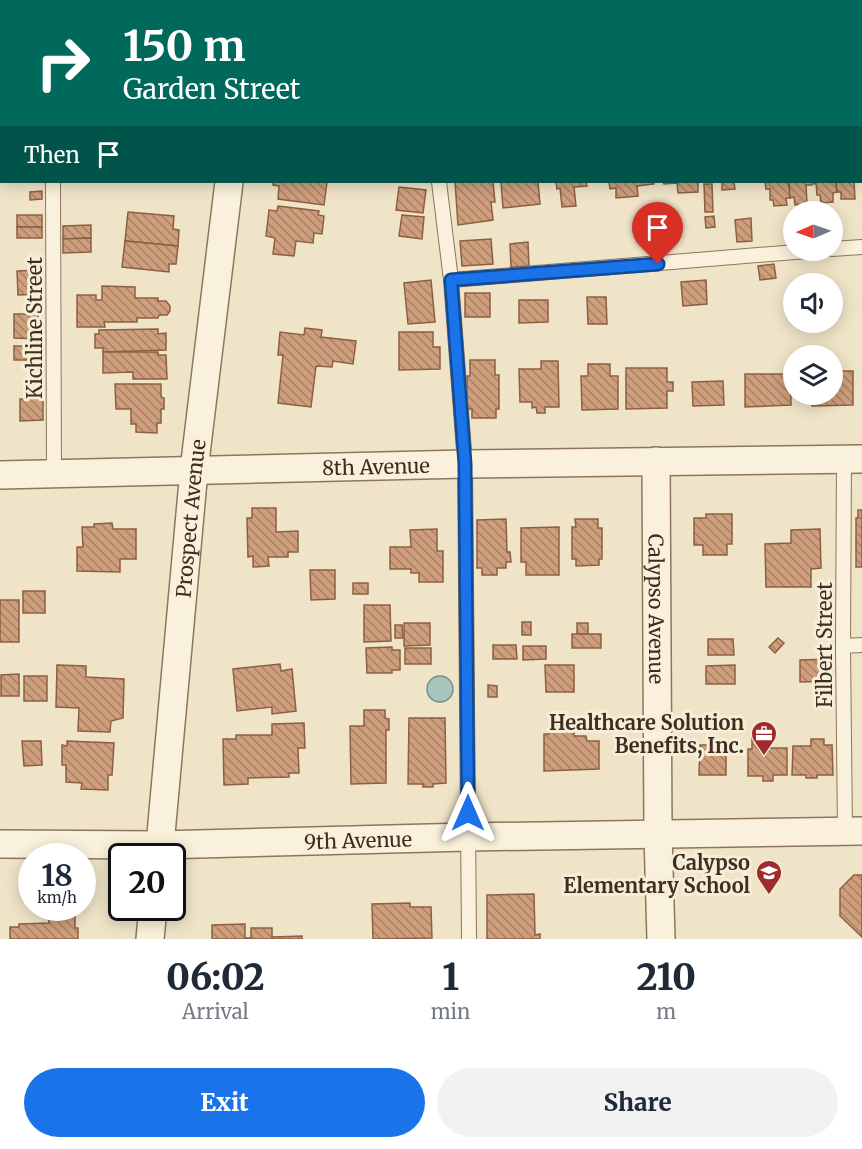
<!DOCTYPE html>
<style>
body{margin:0;font-family:Merriweather,serif;background:#f2f2f3;color:#1f2937;height:100vh;display:flex;flex-direction:column;font-size:22px;white-space:nowrap}
*{box-sizing:border-box;margin:0}
p{font-size:20px;color:#747a83}
.icon{flex:none;width:33px;height:33px;fill:none;stroke:currentColor;stroke-width:2;stroke-linecap:round;stroke-linejoin:round}
.map{position:relative;height:939px;overflow:hidden}
.panel{display:flex;flex-direction:column;background:#fff;flex:1}
.panel>*{flex:none}
.guide{position:absolute;left:0px;top:0px;width:862px;height:183px;box-shadow:0 3px 15px #0003;background:#00695c;color:#fff;overflow:hidden}
.needle{width:39px;rotate:268deg}
.tools{position:absolute;left:783px;top:201px;display:grid;gap:12px}
.tools a{display:grid;place-items:center;width:60px;height:60px;border-radius:50%;background:#fff;box-shadow:0 3px 15px #0003;font-size:30px}
.speed{position:absolute;left:18px;top:843px;display:flex;gap:12px;font-size:30px;font-weight:700;text-align:center}
.speed>*{display:grid;place-content:center;width:78px;height:78px;border-radius:50%;background:#fff;box-shadow:0 3px 15px #0003;line-height:1}
.speed small{font-size:15px;font-weight:400}
.speed .limit{border:3px solid #111;border-radius:9px;background:#fff;color:#111}
.pin{position:absolute;display:grid;place-items:center;width:51px;height:51px;color:#fff;margin:-62px -26px;border-radius:50% 50% 50% 0;rotate:-45deg;box-shadow:0 0 6px #0007}
.pin .icon{rotate:45deg}
.me{position:absolute;width:66px;margin:-33px;rotate:0deg;stroke-linejoin:round;filter:drop-shadow(0 0 4px #0008)}
.turn{display:flex;align-items:center;gap:21px;height:126px;padding:0 24px;font-size:27px}
.turn .icon{width:78px;height:78px;stroke-width:2.5}
.turn b{display:block;font-size:42px;line-height:51px}
.then{display:flex;align-items:center;height:57px;padding:0 24px;background:#0003;gap:12px;font-size:22px}
.eta{display:flex;justify-content:space-evenly;align-items:center;height:102px;text-align:center}
.eta b{font-size:36px;font-weight:800;line-height:42px}
.button{display:flex;gap:12px;margin-top:auto;padding:12px 24px}
.button a{flex:1;height:69px;border-radius:36px;background:#1a73e8;color:#fff;font-size:24px;font-weight:800;line-height:69px;text-align:center}
.button a+a{background:#f2f2f3;color:#1f2937}
.map>svg:first-child{display:block}
.water{fill:#a9c4bc;stroke:#6f938a;stroke-width:1.5}
.building{fill:url(#building-back-hatch);stroke:#8d5f41;stroke-width:1.5}
.lines{fill:none;stroke-linecap:round;stroke-linejoin:round}
.service-casing{stroke:#8d765c;stroke-width:16}
.minor-casing{stroke:#8d765c;stroke-width:30}
.service{stroke:#faf1dc;stroke-width:14}
.minor{stroke:#faf1dc;stroke-width:27}
.route-casing{stroke:#114b97;stroke-width:15}
.route{stroke:#1a73e8;stroke-width:10}
.labels{text-anchor:middle;dominant-baseline:central;stroke-width:6;stroke-linejoin:round;paint-order:stroke}
.street-label{font-size:20px;fill:#3d2e20;stroke:#f7eed8}
.poi-label{font-size:20px;font-weight:bold;fill:#3d2e20;stroke:#f7eed8;text-anchor:end}
</style>
<div class="map">
<svg width="862" height="939" viewBox="0 0 862 939">
<defs>
<pattern id="building-back-hatch" width="6" height="6" patternUnits="userSpaceOnUse" patternTransform="scale(1.5)"><rect width="6" height="6" fill="#cf9f7d"/><path d="M-1 5l2 2M0 0l6 6M5-1l2 2" fill="none" stroke="#a98266"/></pattern>
</defs>
<rect width="100%" height="100%" fill="#f0e4c8"/>
<!-- water -->
<circle class="water" cx="440" cy="689" r="13"/>
<!-- building -->
<g class="building">
<polygon points="273,182 327,182 324,205 278,199 279,186 273,185"/>
<polygon points="455,182 493,182 495,202 491,202 493,220 458,225"/>
<polygon points="501,182 538,182 540,204 503,208"/>
<polygon points="556,182 586,182 587,186 574,187 576,206 562,207 560,188 557,189"/>
<polygon points="609,182 653,182 654,184 637,186 638,196 616,198 616,188 610,189"/>
<polygon points="663,182 698,182 698,192 678,193 677,183 664,184"/>
<polygon points="722,182 734,182 735,189 722,190"/>
<polygon points="765,182 789,182 790,198 786,198 787,205 774,206 773,200 770,200 770,189 766,189"/>
<polygon points="789,182 812,182 812,185 806,185 807,204 795,205 794,197 790,198"/>
<polygon points="814,182 836,182 837,192 833,193 833,202 821,203 820,195 817,195 816,183 814,184"/>
<polygon points="836,182 854,182 855,199 841,199 841,192 837,192"/>
<polygon points="704,184 712,184 713,212 705,212"/>
<polygon points="399,187 426,190 423,213 396,210"/>
<polygon points="42,191 42,199 30,200 30,192"/>
<polygon points="278,206 319,211 318,215 324,216 322,234 314,233 313,243 296,241 294,256 273,254 275,238 266,236 269,210 277,211"/>
<polygon points="128,212 174,216 173,229 179,230 178,246 125,241"/>
<rect x="17" y="215" width="25" height="12"/>
<polygon points="402,215 424,217 422,239 399,236"/>
<polygon points="714,216 715,227 706,228 705,217"/>
<polygon points="751,218 752,241 737,242 735,220"/>
<polygon points="91,225 91,238 63,239 63,226"/>
<rect x="17" y="227" width="25" height="11"/>
<polygon points="91,238 91,252 63,253 63,239"/>
<polygon points="491,239 493,264 462,266 460,241"/>
<polygon points="125,241 178,246 176,264 169,264 169,272 122,267"/>
<polygon points="528,242 529,266 511,267 510,244"/>
<polygon points="774,264 776,278 760,280 758,266"/>
<polygon points="41,270 42,294 18,295 17,271"/>
<polygon points="431,280 435,322 408,324 404,283"/>
<polygon points="706,280 707,304 683,306 681,282"/>
<polygon points="102,286 135,287 135,298 158,298 158,301 166,301 170,306 170,311 167,315 159,315 158,318 137,318 137,322 104,322 105,327 77,327 77,295 96,295 96,300 102,300"/>
<rect x="465" y="293" width="25" height="24"/>
<polygon points="587,297 606,297 607,324 588,324"/>
<polygon points="519,300 548,300 548,322 519,323"/>
<polygon points="14,314 38,314 39,339 14,338"/>
<polygon points="305,328 322,330 321,337 356,341 353,364 333,361 332,367 316,366 311,407 278,403 283,355 278,355 280,332 304,335"/>
<polygon points="158,329 158,334 166,333 166,350 103,352 103,348 95,348 95,334 99,334 99,330"/>
<polygon points="399,332 433,332 433,347 440,347 440,369 399,370"/>
<rect x="14" y="346" width="24" height="14"/>
<polygon points="103,352 158,352 158,355 166,355 167,379 133,379 133,372 103,373"/>
<polygon points="470,360 495,360 495,375 499,375 499,409 496,409 496,418 472,418 472,409 467,409 467,376 470,376"/>
<polygon points="541,361 558,361 559,407 545,407 545,413 537,413 536,407 532,408 532,402 520,402 519,369 541,369"/>
<polygon points="588,364 610,364 610,376 618,376 618,409 582,410 581,376 588,376"/>
<polygon points="626,368 667,368 667,382 673,382 673,391 667,391 667,408 626,409"/>
<polygon points="832,371 853,371 853,405 812,406 811,394 832,394"/>
<polygon points="745,374 791,374 791,405 745,407"/>
<polygon points="723,381 724,405 693,406 692,382"/>
<polygon points="115,384 161,384 161,397 164,398 164,409 161,409 161,423 157,423 157,433 136,432 136,424 131,424 131,409 116,409"/>
<polygon points="20,399 43,399 43,420 20,421"/>
<polygon points="252,508 276,508 276,532 298,531 298,552 288,552 288,557 268,557 269,566 253,567 253,556 248,557 247,518 252,518"/>
<polygon points="858,510 862,510 862,567 856,567 856,518 858,518"/>
<polygon points="706,514 732,514 732,544 727,544 727,555 703,555 703,545 694,545 694,518 706,518"/>
<polygon points="506,519 507,552 510,552 511,562 506,562 506,568 497,568 497,575 482,575 482,568 477,568 477,520"/>
<polygon points="575,519 598,519 598,528 602,528 602,559 599,559 599,565 576,566 576,559 572,559 572,527 576,527"/>
<polygon points="112,523 113,529 136,529 136,559 120,559 120,572 77,571 77,547 83,547 82,527 94,527 94,524"/>
<polygon points="559,527 559,575 526,575 526,562 521,562 521,528"/>
<polygon points="437,529 437,551 443,551 443,582 419,582 419,573 411,573 411,569 390,569 390,547 411,547 410,530"/>
<polygon points="820,529 821,568 811,569 811,587 766,587 765,544 791,543 791,530"/>
<polygon points="310,570 335,570 335,599 311,600"/>
<rect x="353" y="583" width="15" height="11"/>
<rect x="23" y="591" width="22" height="22"/>
<rect x="0" y="600" width="19" height="42"/>
<polygon points="364,605 390,605 391,641 364,642"/>
<rect x="522" y="622" width="9" height="13"/>
<polygon points="404,623 430,623 430,645 404,646"/>
<rect x="577" y="623" width="11" height="11"/>
<polygon points="395,625 402,625 403,638 395,638"/>
<rect x="572" y="634" width="29" height="14"/>
<polygon points="778,638 784,643 775,653 769,647"/>
<polygon points="708,639 733,639 734,655 708,655"/>
<polygon points="493,645 516,645 517,659 493,659"/>
<polygon points="523,646 546,646 546,659 523,660"/>
<polygon points="392,647 392,650 400,650 400,670 392,670 392,673 367,673 366,648"/>
<rect x="405" y="648" width="26" height="16"/>
<polygon points="831,659 832,681 800,682 800,660"/>
<polygon points="280,664 281,671 292,669 296,711 272,714 272,707 237,711 233,669"/>
<polygon points="57,665 86,666 86,677 124,679 123,718 111,721 110,732 78,731 79,708 56,707"/>
<polygon points="545,665 574,665 574,692 546,692"/>
<polygon points="735,665 735,684 706,684 706,666"/>
<polygon points="19,674 19,696 1,696 1,675"/>
<rect x="24" y="676" width="23" height="25"/>
<polygon points="488,685 497,686 497,697 488,697"/>
<polygon points="364,710 385,710 385,718 389,719 389,730 386,730 386,783 351,784 350,726 364,726"/>
<polygon points="409,718 445,718 446,783 433,784 433,787 423,787 423,784 408,784"/>
<polygon points="556,721 568,721 568,728 574,728 574,736 586,736 587,741 599,741 599,769 544,771 544,734 549,734 548,728 556,728"/>
<polygon points="304,723 305,748 298,748 299,773 289,773 289,777 248,778 248,784 224,785 223,739 236,739 236,735 272,735 272,724"/>
<polygon points="752,735 767,735 767,748 787,748 787,775 773,775 773,781 763,781 763,776 748,776 748,749 752,749"/>
<polygon points="811,739 824,739 824,745 832,745 833,775 817,775 817,778 806,778 806,775 792,775 793,746 811,746"/>
<polygon points="22,741 41,741 42,765 24,766"/>
<polygon points="67,741 114,743 112,775 108,775 108,790 81,789 82,783 66,782 66,765 62,765 62,745 67,746"/>
<polygon points="700,745 726,745 726,775 699,775"/>
<polygon points="854,875 862,875 862,937 840,916 840,889"/>
<polygon points="534,894 535,935 540,934 540,939 487,939 487,895"/>
<polygon points="410,903 410,907 431,907 432,938 373,939 372,904"/>
<polygon points="75,915 75,928 78,928 78,939 10,939 10,927 19,927 19,924 49,923 48,916"/>
<polygon points="245,924 245,938 251,938 251,928 272,928 272,937 302,936 302,939 212,939 212,925"/>
</g>
<g class="lines">
<defs>
<g id="service">
<polyline points="421,0 421,2"/>
<polyline points="859,0 859,2"/>
<polyline points="861,48 862,70"/>
<polyline points="53,182 54,474"/>
<polyline points="439,182 451,280 465,464 469,939"/>
<polyline points="832,249 862,247"/>
<polyline points="451,280 820,250"/>
<polyline points="844,459 843,646 845,832"/>
<polyline points="843,646 862,645"/>
</g>
<g id="minor">
<polyline points="249,2 249,0"/>
<polyline points="861,86 862,86"/>
<polyline points="0,101 2,101"/>
<path id="s1" d="M656 461 658 835 661 939"/>
<path id="s2" d="M0 475 465 464 862 459"/>
<path id="s3" d="M0 844 160 845 468 837 862 831"/>
<path id="s4" d="M159 856 194 470 229 182"/>
<polyline points="150,939 153,908"/>
</g>
</defs>
<!-- service casing -->
<use href="#service" class="service-casing"/>
<!-- minor casing -->
<use href="#minor" class="minor-casing"/>
<!-- service -->
<use href="#service" class="service"/>
<!-- minor -->
<use href="#minor" class="minor"/>
</g>
<g class="lines">
<defs>
<polyline id="route" points="468,813 465,464 451,280 658,264"/>
</defs>
<!-- route casing -->
<use href="#route" class="route-casing"/>
<!-- route -->
<use href="#route" class="route"/>
</g>
<!-- icons -->
<defs>
<symbol id="office-pin" viewBox="-11 -11 22 30"><path d="M0 17L-7.5 6A9.5 9.5 0 1 1 7.5 6Z" fill="#9e2a2b" stroke="#f7eed8"/><path d="M-6-3h4V-5.5h4V-3h4V5H-6ZM-1-4.5V-3h2v-1.5ZM-6 0V1H6V0Z" fill="#fff"/></symbol>
<symbol id="school-pin" viewBox="-11 -11 22 30"><path d="M0 17L-7.5 6A9.5 9.5 0 1 1 7.5 6Z" fill="#9e2a2b" stroke="#f7eed8"/><path d="M0-5L7-2L0 1L-7-2ZM-4 1L0 2.5L4 1V4Q0 6-4 4Z" fill="#fff"/></symbol>
</defs>
<g fill-rule="evenodd">
<use href="#office-pin" x="749" y="719" width="30" height="40"/>
<use href="#school-pin" x="754" y="858" width="30" height="40"/>
</g>
<g class="labels">
<!-- street labels -->
<g class="street-label">
<text transform="translate(34 328) rotate(-90)">Kichline Street</text>
<text stroke="none"><textPath href="#s2" startOffset="376">8th Avenue</textPath></text>
<text stroke="none"><textPath href="#s4" startOffset="339">Prospect Avenue</textPath></text>
<text stroke="none"><textPath href="#s1" startOffset="148">Calypso Avenue</textPath></text>
<text transform="translate(824 645) rotate(-90)">Filbert Street</text>
<text stroke="none"><textPath href="#s3" startOffset="358">9th Avenue</textPath></text>
</g>
<!-- poi labels -->
<g class="poi-label">
<text x="744" y="722">Healthcare Solution<tspan x="744" dy="23">Benefits, Inc.</tspan></text>
<text x="750" y="862">Calypso<tspan x="750" dy="23">Elementary School</tspan></text>
</g>
</g>
</svg>
<div class="tools">
<a><svg class="needle" viewBox="-14 -14 28 28"><path d="M0-13l5 13h-10z" fill="#e53935"/><path d="M0 13l5-13h-10z" fill="#747a83"/></svg></a>
<a><svg class="icon" aria-label="sound" viewBox="0 0 24 24"><path d="M4 9h4l5-4v14l-5-4H4zM17 9q2 3 0 6"/></svg></a>
<a><svg class="icon" aria-label="layers" viewBox="0 0 24 24"><path d="M12 4l9 5-9 5-9-5zM3 14l9 5 9-5"/></svg></a>
</div>
<div class="speed"><div>18<small>km/h</small></div><div class="limit">20</div></div>
<div class="pin" style="left:658px;top:264px;background:#d93025"><svg class="icon" aria-label="arrive" viewBox="0 0 24 24"><path d="M6 21V4h12l-3 4 3 4H6"/></svg></div>
<svg class="me" style="left:468px;top:813px" viewBox="-20 -20 40 40"><path d="M0-17L14 15 0 8-14 15z" fill="#1a73e8" stroke="#fff" stroke-width="4"/></svg>
<div class="guide">
<div class="turn"><svg class="icon" aria-label="right" viewBox="0 0 24 24"><path d="M7 20v-9h11M14 6l5 5-5 5"/></svg><div><b>150 m</b>Garden Street</div></div>
<div class="then">Then<svg class="icon" aria-label="arrive" viewBox="0 0 24 24"><path d="M6 21V4h12l-3 4 3 4H6"/></svg></div>
</div>
</div>
<section class="panel">
<div class="eta">
<div><b>06:02</b><p>Arrival</p></div>
<div><b>1</b><p>min</p></div>
<div><b>210</b><p>m</p></div>
</div>
<div class="button"><a>Exit</a><a>Share</a></div>
</section>
